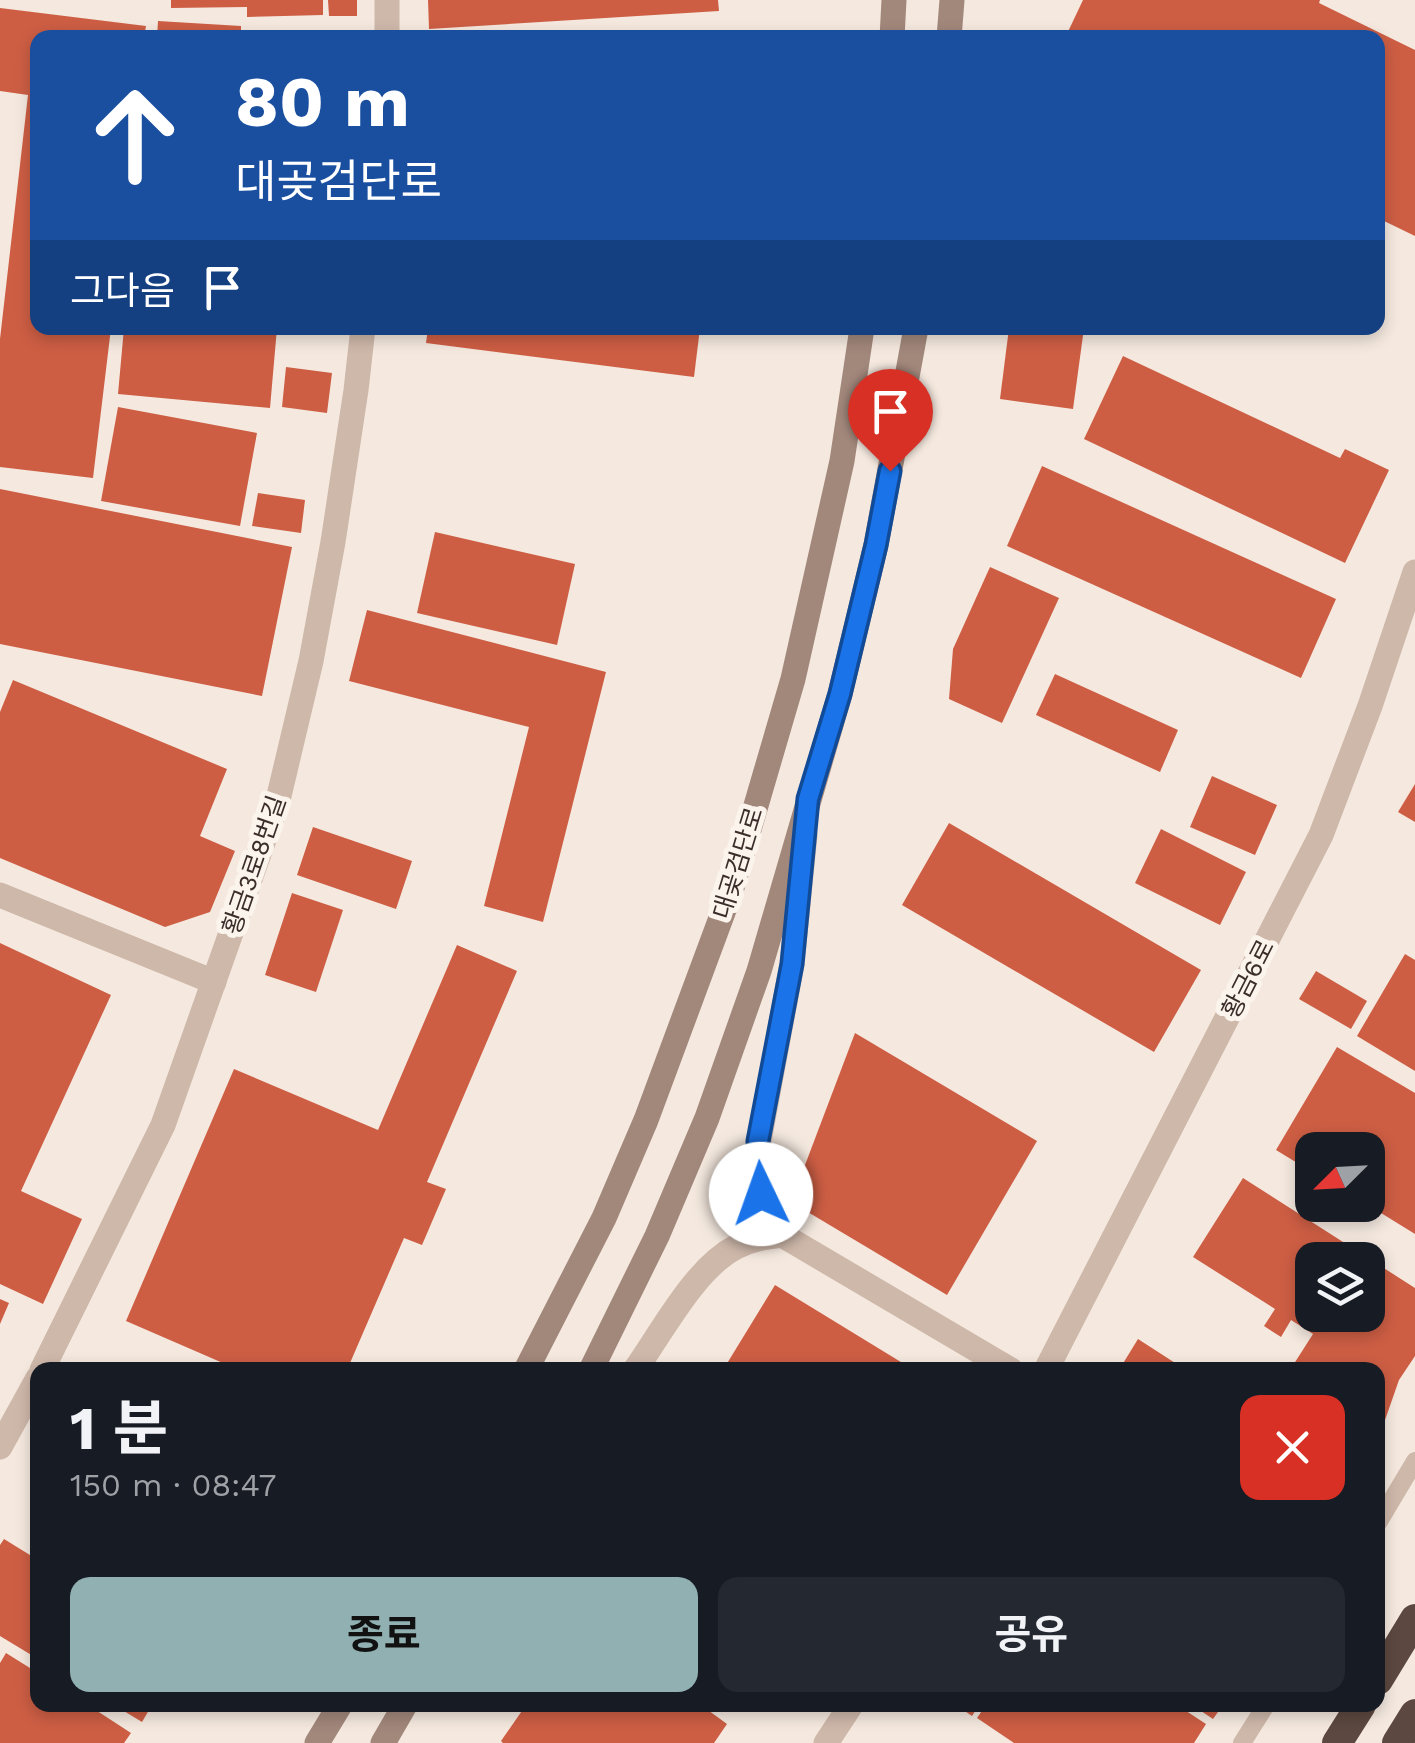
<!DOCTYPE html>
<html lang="ko">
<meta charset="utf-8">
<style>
body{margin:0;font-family:"Work Sans","Noto Sans KR",sans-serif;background:#242831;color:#f1f3f6;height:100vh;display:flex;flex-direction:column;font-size:38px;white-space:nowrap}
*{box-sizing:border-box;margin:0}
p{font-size:32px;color:#9ea1a6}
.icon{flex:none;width:55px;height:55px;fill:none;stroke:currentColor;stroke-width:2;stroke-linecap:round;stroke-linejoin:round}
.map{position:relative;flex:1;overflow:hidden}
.panel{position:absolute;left:30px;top:1362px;width:1355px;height:350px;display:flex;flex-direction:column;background:#171b24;border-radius:20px;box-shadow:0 5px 15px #0003}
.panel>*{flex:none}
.top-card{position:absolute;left:30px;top:30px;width:1355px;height:305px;border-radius:20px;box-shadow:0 5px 15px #0003;background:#1a4fa0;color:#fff;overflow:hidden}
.needle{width:65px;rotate:246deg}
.controls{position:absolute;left:1295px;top:1132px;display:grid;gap:20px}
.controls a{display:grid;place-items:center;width:90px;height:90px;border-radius:20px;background:#171b24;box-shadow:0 5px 15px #0003;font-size:50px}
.pin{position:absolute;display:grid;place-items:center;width:85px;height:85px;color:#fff;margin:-102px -42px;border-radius:50% 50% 50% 0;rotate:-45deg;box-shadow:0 0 10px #0007}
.pin .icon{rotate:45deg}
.me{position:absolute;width:110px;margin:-55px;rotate:357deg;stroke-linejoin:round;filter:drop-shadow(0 0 8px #0008)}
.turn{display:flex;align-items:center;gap:35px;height:210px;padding:0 40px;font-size:45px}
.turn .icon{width:130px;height:130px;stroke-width:2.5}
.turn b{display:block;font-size:70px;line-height:85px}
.then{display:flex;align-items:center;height:95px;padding:0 40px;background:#0003;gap:20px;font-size:38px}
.round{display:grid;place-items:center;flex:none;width:105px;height:105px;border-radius:20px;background:#242831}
.overview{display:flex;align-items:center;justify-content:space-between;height:170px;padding:0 40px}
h1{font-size:60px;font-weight:700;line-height:75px}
.button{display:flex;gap:20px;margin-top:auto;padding:20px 40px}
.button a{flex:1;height:115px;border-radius:20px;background:#91b0b2;color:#111;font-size:40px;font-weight:700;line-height:115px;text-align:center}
.button a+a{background:#242831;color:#f1f3f6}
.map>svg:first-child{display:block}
.building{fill:#cd5e44;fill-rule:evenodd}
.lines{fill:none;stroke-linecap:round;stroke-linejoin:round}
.lane{stroke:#ceb8aa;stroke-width:18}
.street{stroke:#ceb8aa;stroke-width:25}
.secondary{stroke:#a2877b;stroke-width:25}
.highway{stroke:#5c4840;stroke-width:30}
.route-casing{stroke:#114b97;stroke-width:25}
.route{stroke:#1a73e8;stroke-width:18}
.labels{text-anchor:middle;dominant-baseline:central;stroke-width:10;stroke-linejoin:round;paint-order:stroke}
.street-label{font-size:25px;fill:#3b2e2a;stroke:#fbf4ec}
</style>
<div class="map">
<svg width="1415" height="1743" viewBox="0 0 1415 1743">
<rect width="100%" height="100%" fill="#f5e9df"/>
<!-- building -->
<g class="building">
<polygon points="171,0 323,0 323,15 247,17 247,7 171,8"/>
<polygon points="328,0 357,0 357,16 329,16"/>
<polygon points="428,0 718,0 719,11 429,29"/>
<polygon points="1083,0 1320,0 1319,3 1415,50 1415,236 1384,221 1378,235 1378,38 1065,38"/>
<polygon points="0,8 146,26 144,38 38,38 38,328 111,328 93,478 0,467 0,339 28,95 0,91"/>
<polygon points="158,21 241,26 241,38 157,38"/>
<polygon points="124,328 277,328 270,408 118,394"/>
<polygon points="428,328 700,328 694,377 426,343"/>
<polygon points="1009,328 1084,328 1073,409 1000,399"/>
<polygon points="1123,356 1340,458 1345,449 1389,470 1345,563 1084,439"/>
<polygon points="286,367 332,373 327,413 282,407"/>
<polygon points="118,407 257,433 240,526 101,501"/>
<polygon points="1042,466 1336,599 1301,678 1007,546"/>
<polygon points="0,489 292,547 262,696 0,644"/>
<polygon points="258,493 305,500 301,533 252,526"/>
<polygon points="435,532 575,564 557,645 417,613"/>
<polygon points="990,567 1059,598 1002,723 949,699 953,649"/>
<polygon points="367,610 606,672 543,922 484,906 529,727 349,681"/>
<polygon points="1055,674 1178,730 1160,772 1036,715"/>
<polygon points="13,680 227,769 200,836 235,851 210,912 165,927 0,858 0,712"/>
<polygon points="1212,776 1277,805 1255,855 1190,827"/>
<polygon points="1415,784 1415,822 1398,812"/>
<polygon points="949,823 1201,970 1154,1052 902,905"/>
<polygon points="313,827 412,861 396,909 297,875"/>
<polygon points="1161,829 1246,872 1220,925 1135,883"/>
<polygon points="292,893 343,910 316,992 265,975"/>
<polygon points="0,943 111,995 21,1191 82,1219 43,1304 0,1284"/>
<polygon points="457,945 517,971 427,1182 446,1189 422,1245 404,1238 347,1370 239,1370 126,1321 234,1069 378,1130"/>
<polygon points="1405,954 1415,960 1415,1071 1357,1036"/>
<polygon points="1316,971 1367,1001 1351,1029 1299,999"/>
<polygon points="855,1033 1037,1141 947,1295 791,1202"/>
<polygon points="1337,1047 1415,1093 1415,1234 1368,1205 1368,1150 1312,1150 1312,1172 1276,1150"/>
<path d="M1243 1178 1415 1288V1356L1399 1380 1378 1440V1370H1290L1313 1334 1291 1320 1281 1337 1264 1326 1275 1309 1193 1257ZM1312 1260H1368V1315H1312Z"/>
<polygon points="775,1285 914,1370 723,1370"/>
<polygon points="0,1299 9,1303 0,1324"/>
<polygon points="1138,1339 1186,1370 1119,1370"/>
<polygon points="4,1539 38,1560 38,1659 0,1636 0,1545"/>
<polygon points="6,1653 38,1673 38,1705 88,1705 131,1733 124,1743 0,1743 0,1663"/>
<polygon points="114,1705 152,1705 142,1722"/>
<polygon points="526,1705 701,1705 727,1724 714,1743 503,1743 501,1741"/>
<polygon points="956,1705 979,1705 972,1716"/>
<polygon points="986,1705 1177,1705 1206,1724 1194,1743 1014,1743 977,1718"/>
<polygon points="1192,1705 1223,1705 1213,1719"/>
</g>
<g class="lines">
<!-- lane -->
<g class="lane">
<polyline points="1378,1523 1415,1461"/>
<polyline points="1242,1743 1266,1705"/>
</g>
<!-- street -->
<g class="street">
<polyline points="387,0 387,38"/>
<polyline points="805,835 792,964 759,1141 761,1194 769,1215 782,1235 1011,1370"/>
<polyline points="0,895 214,982"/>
<polyline points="42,1370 163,1125 278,800 311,661 333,542 356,390 363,328"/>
<path d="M635 1370C662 1332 695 1268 736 1247 751 1239 766 1237 782 1235"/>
<polyline points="1046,1370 1321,835 1370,706 1415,572"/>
<polyline points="0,1447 38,1378"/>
<polyline points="826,1743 851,1705"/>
</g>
<!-- secondary -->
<g class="secondary">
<polyline points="892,38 894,0"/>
<polyline points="949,38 952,0"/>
<polyline points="526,1370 604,1218 646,1120 731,891 793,679 842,461 862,328"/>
<polyline points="591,1370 657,1236 707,1118 759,971 840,694 876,545 916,328"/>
<polyline points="317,1743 340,1705"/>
<polyline points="383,1743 405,1705"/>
</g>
<!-- highway -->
<g class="highway">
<polyline points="1378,1680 1415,1619"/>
<polyline points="1337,1743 1361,1705"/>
<polyline points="1397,1743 1415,1714"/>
</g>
</g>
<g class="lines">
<defs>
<polyline id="route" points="761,1194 758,1170 758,1141 792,964 808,799 840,694 876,545 890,471"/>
</defs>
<!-- route casing -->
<use href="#route" class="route-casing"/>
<!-- route -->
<use href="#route" class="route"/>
</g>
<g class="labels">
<!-- street labels -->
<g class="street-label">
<text transform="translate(738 863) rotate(-73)">대곶검단로</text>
<text transform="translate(254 865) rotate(-71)">황금3로8번길</text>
<text transform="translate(1248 979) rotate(-63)">황금6로</text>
</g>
</g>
</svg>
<div class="controls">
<a><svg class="needle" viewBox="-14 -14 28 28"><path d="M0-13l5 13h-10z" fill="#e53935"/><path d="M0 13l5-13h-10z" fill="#9ea1a6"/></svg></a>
<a><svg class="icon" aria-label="layers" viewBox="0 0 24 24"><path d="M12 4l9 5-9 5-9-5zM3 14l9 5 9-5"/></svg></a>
</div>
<div class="pin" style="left:890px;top:471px;background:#d93025"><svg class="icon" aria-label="arrive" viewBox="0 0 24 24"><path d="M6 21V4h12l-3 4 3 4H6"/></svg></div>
<svg class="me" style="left:761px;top:1194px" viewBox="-20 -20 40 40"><circle r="19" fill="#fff"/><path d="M0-13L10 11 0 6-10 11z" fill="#1a73e8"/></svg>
<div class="top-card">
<div class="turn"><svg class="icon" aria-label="ahead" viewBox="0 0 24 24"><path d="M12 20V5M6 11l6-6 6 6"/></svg><div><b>80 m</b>대곶검단로</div></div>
<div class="then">그다음<svg class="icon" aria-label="arrive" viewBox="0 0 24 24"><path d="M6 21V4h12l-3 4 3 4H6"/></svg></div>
</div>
<section class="panel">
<div class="overview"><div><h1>1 분</h1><p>150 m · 08:47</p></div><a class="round" style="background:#d93025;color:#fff"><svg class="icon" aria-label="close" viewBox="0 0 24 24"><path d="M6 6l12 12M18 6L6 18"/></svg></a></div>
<div class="button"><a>종료</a><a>공유</a></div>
</section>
</div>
